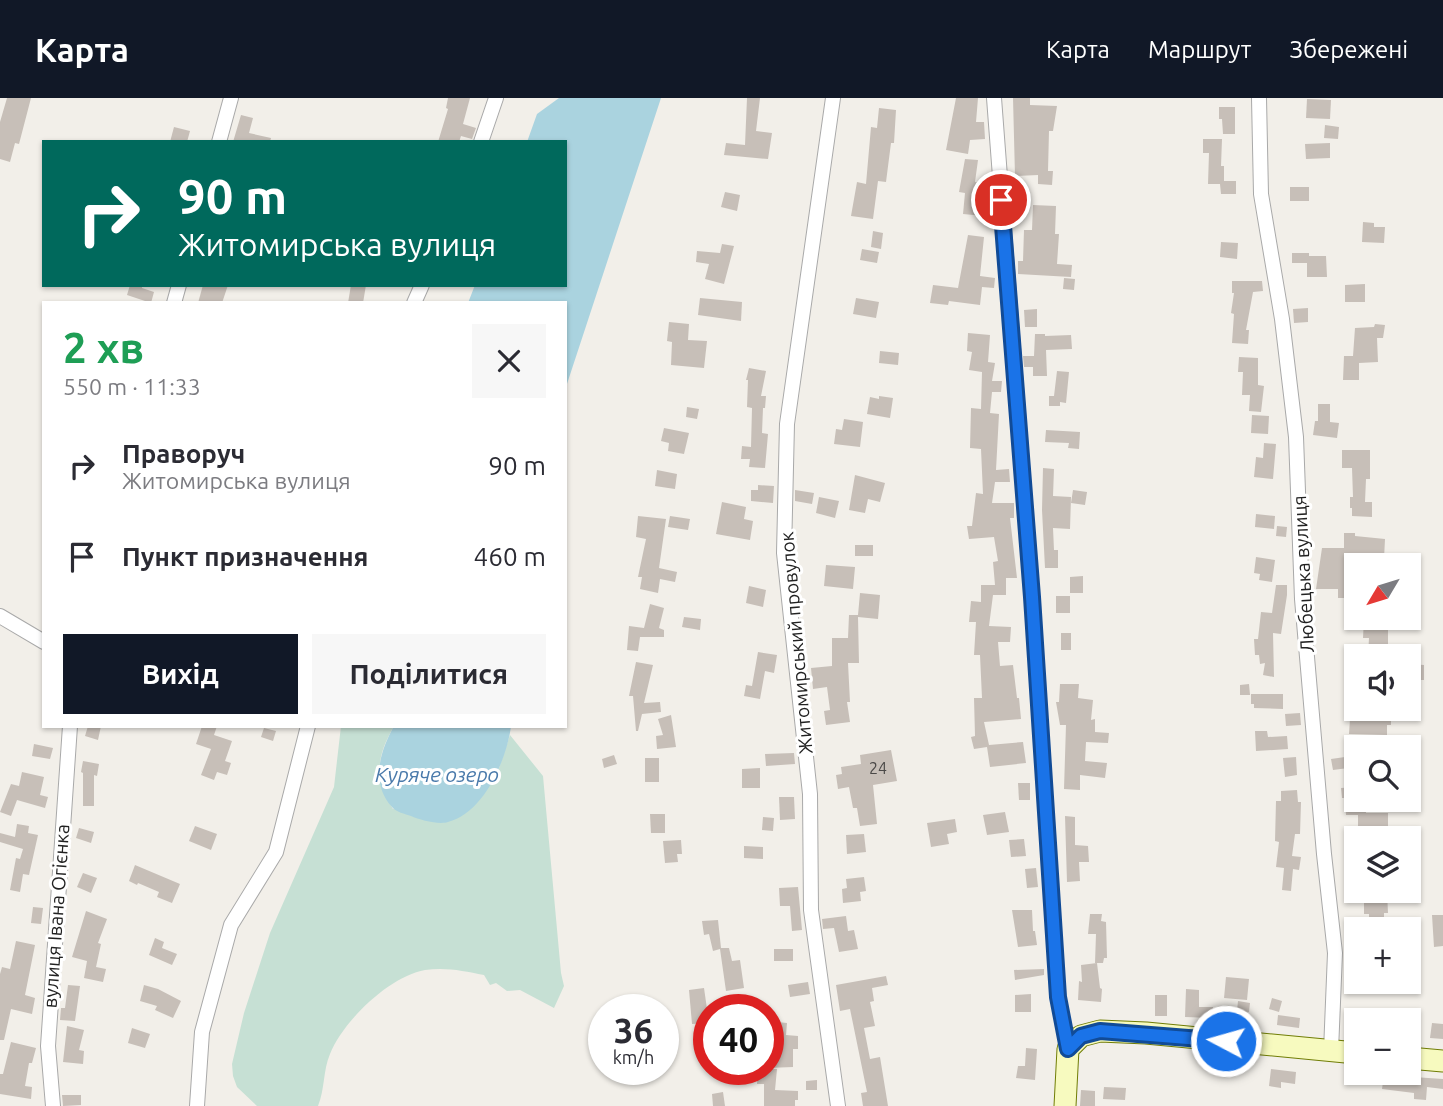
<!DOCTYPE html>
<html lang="uk">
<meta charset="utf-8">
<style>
body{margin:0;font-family:Ubuntu,sans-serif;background:#f7f7f7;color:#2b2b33;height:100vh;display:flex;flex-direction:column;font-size:26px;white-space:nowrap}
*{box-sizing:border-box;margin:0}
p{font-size:23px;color:#7c7c81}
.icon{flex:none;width:38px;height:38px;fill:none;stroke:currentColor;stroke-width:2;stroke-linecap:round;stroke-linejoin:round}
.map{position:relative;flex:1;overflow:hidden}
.details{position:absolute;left:42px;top:203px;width:525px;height:427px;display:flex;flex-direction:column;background:#fff;border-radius:0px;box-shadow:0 2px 5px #0004}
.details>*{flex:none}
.guide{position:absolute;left:42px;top:42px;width:525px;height:147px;border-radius:0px;box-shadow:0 2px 5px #0004;background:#00695c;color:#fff;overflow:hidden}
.needle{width:46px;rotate:232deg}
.tools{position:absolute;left:1344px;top:455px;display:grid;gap:14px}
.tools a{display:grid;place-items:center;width:77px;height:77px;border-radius:0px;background:#fff;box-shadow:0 2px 5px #0004;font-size:35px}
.speed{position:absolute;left:588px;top:896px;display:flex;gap:14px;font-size:35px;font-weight:700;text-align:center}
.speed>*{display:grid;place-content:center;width:91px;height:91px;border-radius:50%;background:#fff;box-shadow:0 2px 5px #0004;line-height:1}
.speed small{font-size:18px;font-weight:400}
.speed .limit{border:10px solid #d22;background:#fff;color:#111}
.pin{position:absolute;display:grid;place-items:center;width:60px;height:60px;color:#fff;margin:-30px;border:4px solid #fff;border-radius:50%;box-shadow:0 2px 7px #0007}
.me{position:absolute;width:77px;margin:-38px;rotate:276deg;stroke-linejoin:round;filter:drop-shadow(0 0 5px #0008)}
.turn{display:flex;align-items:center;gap:24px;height:147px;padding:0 21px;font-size:32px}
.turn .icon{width:91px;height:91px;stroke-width:2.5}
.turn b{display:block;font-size:49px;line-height:60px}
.round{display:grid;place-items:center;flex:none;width:74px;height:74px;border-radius:0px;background:#f7f7f7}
.head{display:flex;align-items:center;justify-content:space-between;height:119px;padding:0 21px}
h1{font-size:42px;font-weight:600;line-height:52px;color:#1e9e55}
.button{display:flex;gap:14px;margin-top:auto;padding:14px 21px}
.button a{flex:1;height:80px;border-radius:0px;background:#111827;color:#fff;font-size:28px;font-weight:600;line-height:80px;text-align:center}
.button a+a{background:#f7f7f7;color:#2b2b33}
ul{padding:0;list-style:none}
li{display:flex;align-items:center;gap:21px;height:91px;padding:0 21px}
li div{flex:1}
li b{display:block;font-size:26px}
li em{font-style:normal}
header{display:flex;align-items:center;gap:42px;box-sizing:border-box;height:98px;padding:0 35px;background:#111827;color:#fff}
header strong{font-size:33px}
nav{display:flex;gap:38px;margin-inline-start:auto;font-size:24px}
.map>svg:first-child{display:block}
.wetland{fill:#c6e0d4}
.water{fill:#aad3df}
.building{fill:#c7bfb8}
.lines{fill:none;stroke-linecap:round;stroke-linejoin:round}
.street-casing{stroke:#a9a9a9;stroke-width:16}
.secondary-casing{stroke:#707d05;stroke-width:23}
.street{stroke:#fff;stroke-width:14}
.secondary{stroke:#f7fabf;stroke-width:21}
.route-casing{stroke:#114b97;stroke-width:18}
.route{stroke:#1a73e8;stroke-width:12}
.labels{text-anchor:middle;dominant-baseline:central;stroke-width:6;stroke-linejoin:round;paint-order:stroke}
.number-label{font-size:16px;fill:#4b4948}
.street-label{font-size:19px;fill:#222;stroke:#fff}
.water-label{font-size:21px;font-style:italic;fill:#4a7aab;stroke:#fff}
</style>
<header>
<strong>Карта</strong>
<nav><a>Карта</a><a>Маршрут</a><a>Збережені</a></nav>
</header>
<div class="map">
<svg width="1443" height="1008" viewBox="0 0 1443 1008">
<rect width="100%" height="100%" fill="#f2efe9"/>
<!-- wetland -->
<path class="wetland" d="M341 628H394C376 660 374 679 393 711L495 682 510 637 543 678 561 875 564 888 554 910 520 892 507 893 496 885 490 887 484 877C464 873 446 869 425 872 390 878 343 923 330 956 323 972 325 991 318 1008H257L237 989 233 978 232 966 244 915 270 835 334 689Z"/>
<!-- water -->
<g class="water">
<polygon points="559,0 661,0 565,292 565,205 468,205 475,187 565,187 565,44 527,44 537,16"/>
<path d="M394 628H511C507 661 484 715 448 724 439 727 420 722 411 718 405 716 396 714 392 709 370 685 380 653 394 628Z"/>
</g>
<!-- building -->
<g class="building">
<polygon points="7,0 31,0 19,46 15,45 10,64 0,61 0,24"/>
<polygon points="448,0 470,0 463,26 476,30 472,41 461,38 459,44 438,44 448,11 446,10"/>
<polygon points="747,0 760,0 756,33 772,35 768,61 724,57 726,45 745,47"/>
<polygon points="956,0 978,0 976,24 984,24 985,41 970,42 968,56 946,52"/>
<polygon points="1013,0 1030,0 1030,7 1057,8 1053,33 1049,33 1048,73 1053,73 1052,87 1038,86 1038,77 1015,78"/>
<polygon points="1307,1 1331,2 1330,21 1306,20"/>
<polygon points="1219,9 1235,9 1235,36 1223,36 1222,21 1219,21"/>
<polygon points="879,10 896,12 894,45 891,45 886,84 878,83 873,121 851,118 857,84 866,86 871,29 877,30"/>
<polygon points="241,17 253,20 249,35 271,40 270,44 233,44"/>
<polygon points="1325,27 1339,29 1338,41 1324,40"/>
<polygon points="174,29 190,33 187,44 170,44"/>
<polygon points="1203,41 1222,41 1221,68 1224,68 1224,83 1236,83 1236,96 1221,96 1220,86 1208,86 1209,55 1203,55"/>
<polygon points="1330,45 1330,60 1306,61 1305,46"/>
<polygon points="965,61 978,62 975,84 980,85 976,106 985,107 984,118 963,116 965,95 959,94"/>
<rect x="1290" y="89" width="19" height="14"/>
<polygon points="725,94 740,97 737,113 721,109"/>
<polygon points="1033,107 1056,108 1055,136 1059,136 1057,166 1072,167 1071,179 1018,176 1018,163 1023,163 1024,132 1032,132"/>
<polygon points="1363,124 1374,125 1374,129 1385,129 1384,145 1362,144"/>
<polygon points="873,133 883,135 881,151 871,149"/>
<polygon points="968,137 984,139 980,178 995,180 994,190 982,189 980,207 949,203 948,207 930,205 933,187 958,190"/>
<polygon points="1221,144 1238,145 1237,161 1220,159"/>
<polygon points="722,146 734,148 724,186 705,181 709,166 696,164 697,153 720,155"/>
<polygon points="862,151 879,154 877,165 860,162"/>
<polygon points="1292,155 1309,155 1309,158 1326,158 1327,179 1307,179 1307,165 1292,165"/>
<polygon points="1064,180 1075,181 1074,192 1063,191"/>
<polygon points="1232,183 1262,183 1263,193 1253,194 1246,232 1249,232 1248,246 1232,245 1234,216 1231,215 1234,195 1232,195"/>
<polygon points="1365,186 1365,204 1345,204 1345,187"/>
<polygon points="130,187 142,187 142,190 154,194 151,205 127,197"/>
<polygon points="203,187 228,187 222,205 198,205"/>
<polygon points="351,187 366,187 363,205 348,205"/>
<polygon points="700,200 742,204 741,223 698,217"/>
<polygon points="856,200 879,204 876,220 853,216"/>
<polygon points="1308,210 1308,224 1294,225 1293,211"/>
<polygon points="1037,211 1037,229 1025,229 1024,212"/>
<polygon points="669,224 689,226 688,242 707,243 704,270 671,267 672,244 667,243"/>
<polygon points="1375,226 1385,227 1383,240 1377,240 1378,264 1359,265 1359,282 1343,282 1344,258 1353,258 1355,230 1374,229"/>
<polygon points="968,235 990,237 988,264 995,265 992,283 1002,283 1001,294 992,294 990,315 999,316 996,372 1009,371 1010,384 995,384 992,405 1014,405 1014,420 1010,420 1017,480 1006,480 1006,497 993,497 989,528 1011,529 1010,544 998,544 1000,568 1013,567 1017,600 1019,600 1021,621 984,624 989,647 1023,644 1026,665 990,669 987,649 974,651 971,639 975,638 974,600 982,600 980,557 974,557 976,524 969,524 971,503 981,504 981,487 995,487 993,464 998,463 994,439 969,441 967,428 972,428 976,395 983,396 981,351 970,350 971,310 981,311 982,274 969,272 972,254 967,253"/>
<polygon points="1035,236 1045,236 1045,238 1071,237 1072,251 1046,252 1047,278 1033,278 1033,269 1024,269 1023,258 1034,258"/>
<polygon points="880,253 899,255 898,267 879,265"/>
<polygon points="1239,259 1258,260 1258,287 1264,288 1261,314 1249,313 1250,297 1242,297 1243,274 1238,274"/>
<polygon points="749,270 766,273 761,298 766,298 765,310 763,310 762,335 768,336 765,370 749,369 750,361 741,361 742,348 751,349 752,310 747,309 748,282 746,282"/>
<polygon points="1057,273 1069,274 1066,305 1060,304 1060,308 1049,308 1049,298 1054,298"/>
<polygon points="879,298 893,300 890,320 867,316 870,299 879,301"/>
<polygon points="1318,306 1330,306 1330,324 1339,325 1337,340 1313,337 1315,323 1318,323"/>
<polygon points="687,309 699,311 697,321 686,319"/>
<polygon points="1252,317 1269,318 1268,336 1251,335"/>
<polygon points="844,321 863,324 860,349 834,346 836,331 842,332"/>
<polygon points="664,330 689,335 684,356 668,353 669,345 661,343"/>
<polygon points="1046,332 1080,334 1079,351 1068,350 1069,345 1045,344"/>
<polygon points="1264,345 1276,346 1273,381 1254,379 1256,359 1263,360"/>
<polygon points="1342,352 1370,352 1370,381 1366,381 1365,404 1372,404 1372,419 1352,418 1352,410 1350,410 1350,399 1353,399 1352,370 1342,370"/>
<polygon points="1043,370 1054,371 1053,398 1071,399 1070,431 1053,430 1054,452 1058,452 1058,470 1045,470 1042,412"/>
<polygon points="657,372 677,376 675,391 655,388"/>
<polygon points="855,377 885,385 880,404 868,401 865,415 849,412"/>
<polygon points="758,387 774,388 773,405 751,403 751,392 758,392"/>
<polygon points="795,392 814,395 812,406 795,403"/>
<polygon points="1073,392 1087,394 1085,407 1071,405"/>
<polygon points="819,399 839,403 835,420 816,415"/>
<polygon points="722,404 746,409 744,421 753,423 750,442 716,436"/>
<polygon points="1256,416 1275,418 1274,431 1255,429"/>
<polygon points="638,418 666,421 659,470 677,474 675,484 660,481 658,495 640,491 642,479 638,479 646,441 636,439"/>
<polygon points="670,418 690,421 688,432 668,429"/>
<polygon points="1277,428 1287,429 1286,439 1276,438"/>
<polygon points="1344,435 1355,435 1355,438 1385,441 1384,461 1356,460 1356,500 1338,500 1338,491 1316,491 1322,450 1344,450"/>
<rect x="855" y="447" width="18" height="11"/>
<polygon points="1256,459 1275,462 1272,484 1259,482 1260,476 1254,475"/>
<polygon points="826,467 855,469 853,491 824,488"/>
<polygon points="1083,478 1083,495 1070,495 1070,479"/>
<polygon points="1276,487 1287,487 1287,497 1281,536 1273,535 1274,579 1263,577 1265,565 1260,566 1259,557 1255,557 1254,541 1258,541 1261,514 1272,515"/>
<polygon points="749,488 766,492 763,509 746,505"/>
<polygon points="860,495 880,497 878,521 858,519 859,565 848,565 850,604 847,604 850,624 826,627 824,613 830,612 827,589 813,591 811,570 832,568 832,540 848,540 849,517 858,517"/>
<rect x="1056" y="498" width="14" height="17"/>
<polygon points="650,506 664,510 659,530 664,532 664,539 640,539 638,553 627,552 629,528 644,530"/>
<polygon points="684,519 701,521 700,532 682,529"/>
<polygon points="1364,520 1375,520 1375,526 1388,526 1388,548 1401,549 1401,558 1368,558 1369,540 1363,540"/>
<rect x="1061" y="535" width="10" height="17"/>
<polygon points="758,554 777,557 774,575 765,573 760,601 744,598 746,587 752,588"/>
<polygon points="636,564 653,567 644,605 660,604 661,614 642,616 638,633 636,633 633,598 629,598"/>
<polygon points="1410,566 1424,567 1424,582 1410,582"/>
<polygon points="1060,586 1079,586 1078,600 1093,602 1091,622 1095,621 1095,634 1109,635 1108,645 1086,644 1085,663 1107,665 1105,680 1080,677 1080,692 1064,691 1066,627 1060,627 1056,604 1059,604"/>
<polygon points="1249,586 1250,597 1240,597 1240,587"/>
<polygon points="1251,596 1283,596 1283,611 1254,610 1254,606 1251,606"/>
<polygon points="1375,611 1395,611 1395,621 1391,621 1391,627 1387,627 1387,637 1349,636 1350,621 1375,622"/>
<polygon points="1300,615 1301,627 1286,628 1285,616"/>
<polygon points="671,617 676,649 657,651 656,638 663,637 658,621"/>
<polygon points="88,628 101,628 98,642 85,638"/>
<polygon points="202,628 217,628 214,637 232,643 225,663 231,665 227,677 217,674 214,682 201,677 211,651 196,646"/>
<polygon points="264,630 276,633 273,643 261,639"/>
<polygon points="1255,633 1267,633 1268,639 1287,638 1288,651 1256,653"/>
<polygon points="1356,639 1356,669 1333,672 1331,661 1345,659 1344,640"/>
<polygon points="34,646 53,650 50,661 32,658"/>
<polygon points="891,652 897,683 873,687 877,726 860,728 857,710 853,710 849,689 838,691 836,677 842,676 841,669 861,666 860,657"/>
<polygon points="794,655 795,666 766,668 765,656"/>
<polygon points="614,657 617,666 604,670 602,661"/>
<polygon points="1296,659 1297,677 1285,679 1283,660"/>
<rect x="645" y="660" width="14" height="24"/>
<polygon points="83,663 99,666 97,678 94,677 94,708 83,708 83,675 81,674"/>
<polygon points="760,670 760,690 742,690 742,671"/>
<polygon points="22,674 44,679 40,697 48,699 45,710 17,702 11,718 0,714 11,686 19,688"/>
<polygon points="1018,685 1030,685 1030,702 1019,702"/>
<polygon points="1355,689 1356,702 1365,702 1366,715 1388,715 1388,739 1361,740 1361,734 1358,734 1358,717 1346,717 1345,700 1342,700 1341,690"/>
<polygon points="1297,692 1298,704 1301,704 1300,736 1295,736 1292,758 1301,759 1299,772 1293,771 1291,793 1282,792 1284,770 1276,769 1279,744 1275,743 1276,703 1281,703 1281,693"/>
<polygon points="779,699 794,699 795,721 780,722"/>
<polygon points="1005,714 1009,734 987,737 983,717"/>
<polygon points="650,716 665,716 665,735 651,735"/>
<polygon points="1065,718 1075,719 1075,747 1088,748 1089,764 1079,764 1080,783 1067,784"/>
<polygon points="763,719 774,720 773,733 762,732"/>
<polygon points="955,721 957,734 947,736 949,746 931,749 927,725"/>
<polygon points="17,726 29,728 28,735 38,737 29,777 23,776 20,794 10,792 16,760 20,761 23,751 0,744 0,735 15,739"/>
<polygon points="195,728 217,736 211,752 189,743"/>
<polygon points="79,730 94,734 91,745 76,740"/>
<polygon points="864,736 866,754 847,756 846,737"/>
<polygon points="1024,741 1026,758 1011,759 1009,742"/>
<polygon points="681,742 682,756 677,756 678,764 665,765 663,743"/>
<polygon points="744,748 763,749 763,761 744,760"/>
<polygon points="135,767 180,786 172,805 157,799 159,794 138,785 137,787 129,783"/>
<polygon points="1036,770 1038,789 1027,790 1025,771"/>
<polygon points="83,775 97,780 91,795 77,789"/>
<polygon points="864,779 866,793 860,794 861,803 843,805 842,791 847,790 846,781"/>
<polygon points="798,789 802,832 792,833 790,808 780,808 779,790"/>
<polygon points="1367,793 1387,793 1388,815 1384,815 1384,831 1369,831 1369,816 1364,816 1364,803 1368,803"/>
<polygon points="33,809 43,810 41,826 31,825"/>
<polygon points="1012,812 1032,812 1033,833 1035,833 1037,847 1018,849"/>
<polygon points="86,813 107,821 98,845 101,846 96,869 106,871 103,884 84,880 87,863 72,859"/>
<polygon points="1090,816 1102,816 1101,823 1106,824 1107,860 1104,860 1103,865 1095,865 1096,836 1088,836"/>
<polygon points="1432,817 1443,817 1443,848 1434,849"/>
<polygon points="846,818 848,833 854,832 858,851 839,854 834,830 823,831 822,821"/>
<polygon points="718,822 721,850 729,850 732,863 740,862 744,890 726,893 720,851 713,853 709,836 704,837 702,823"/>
<polygon points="155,840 164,844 162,850 177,856 172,867 149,857"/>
<polygon points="16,843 35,847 25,897 35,900 32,916 11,911 4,942 0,942 0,876 2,869 10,871"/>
<rect x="774" y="851" width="19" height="12"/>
<polygon points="1097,865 1100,890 1102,891 1101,904 1078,902 1079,883 1082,884 1081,867"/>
<polygon points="1044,871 1044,877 1015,882 1014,872"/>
<polygon points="886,878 888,887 872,890 874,903 870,904 875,928 864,930 870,961 880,959 888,1008 863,1008 861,995 867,994 850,911 840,913 836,887"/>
<polygon points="1226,879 1249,881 1247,902 1224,900"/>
<polygon points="808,884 810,896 790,899 788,887"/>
<polygon points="68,887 80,888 75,923 60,922 61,910 65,910"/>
<polygon points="144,887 158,891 181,903 173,920 155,912 157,908 140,903"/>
<polygon points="704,890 709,925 692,926 689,892"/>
<polygon points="1186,891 1199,892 1199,909 1213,909 1212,920 1185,919"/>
<polygon points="1031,896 1031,914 1015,914 1015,897"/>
<rect x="1155" y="897" width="12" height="21"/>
<polygon points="1272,900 1282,903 1279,914 1269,911"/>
<polygon points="1238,903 1250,905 1249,914 1237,913"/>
<polygon points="1278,917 1300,920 1299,930 1277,927"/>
<polygon points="768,923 787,925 786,937 798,938 798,951 793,951 793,969 768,970"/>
<polygon points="1432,925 1443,926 1443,941 1430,940"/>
<polygon points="67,928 84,932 79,952 84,953 83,966 63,964"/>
<polygon points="132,930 150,936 145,950 128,945"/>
<polygon points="11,944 36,950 32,965 29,965 25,988 32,989 31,1001 0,996 0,976 3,976"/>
<polygon points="1026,950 1037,951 1035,982 1016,980 1018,968 1025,968"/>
<polygon points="758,971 777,971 775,992 798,993 798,1002 795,1002 795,1008 764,1008 764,986 757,986"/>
<polygon points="1271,971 1296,974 1295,986 1281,984 1281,990 1269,988"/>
<polygon points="1384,977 1443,981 1443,991 1427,989 1426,1002 1414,1001 1414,995 1382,991"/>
<polygon points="817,982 817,992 806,992 806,983"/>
<polygon points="1104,989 1126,990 1125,1002 1103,1001"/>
<polygon points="1081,992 1095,993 1095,1008 1080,1008"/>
<polygon points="723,994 725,1008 713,1008 712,996"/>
<polygon points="62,997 81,997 81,1007 63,1008"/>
</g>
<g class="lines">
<defs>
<g id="street">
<polyline points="833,0 787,326 784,455 810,696 811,812 838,1008"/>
<polyline points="994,0 1032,499 1058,899 1068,951"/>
<polyline points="1259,0 1261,96 1282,221 1296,339 1302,501 1324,756 1335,855 1331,953"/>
<polyline points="219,44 231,0"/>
<polyline points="481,44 496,0"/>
<polyline points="174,205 179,187"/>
<polyline points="414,205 422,187"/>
<polyline points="0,518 44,544"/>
<polyline points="53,1008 48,948 70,628"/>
<polyline points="197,1008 202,934 231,827 276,754 308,628"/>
</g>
<g id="secondary">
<polyline points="1409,960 1443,963"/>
<polyline points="1065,1008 1068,951 1081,938 1100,933 1146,935 1356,955"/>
</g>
</defs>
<!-- street casing -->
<use href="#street" class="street-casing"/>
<!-- secondary casing -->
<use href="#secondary" class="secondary-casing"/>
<!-- street -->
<use href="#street" class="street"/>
<!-- secondary -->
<use href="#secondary" class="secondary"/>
</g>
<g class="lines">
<defs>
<polyline id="route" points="1001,102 1032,499 1058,899 1068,951 1081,938 1100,933 1226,943"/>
</defs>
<!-- route casing -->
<use href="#route" class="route-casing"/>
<!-- route -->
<use href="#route" class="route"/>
</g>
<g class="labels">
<!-- number labels -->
<g class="number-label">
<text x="878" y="670">24</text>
</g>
<!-- street labels -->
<g class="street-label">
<text transform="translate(1303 476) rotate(-93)">Любецька вулиця</text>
<text transform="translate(796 545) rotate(-95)">Житомирський провулок</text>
<text transform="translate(56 818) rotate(-86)">вулиця Івана Огієнка</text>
</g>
<!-- water labels -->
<g class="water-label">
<text x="437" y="676">Куряче озеро</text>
</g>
</g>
</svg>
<div class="tools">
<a><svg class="needle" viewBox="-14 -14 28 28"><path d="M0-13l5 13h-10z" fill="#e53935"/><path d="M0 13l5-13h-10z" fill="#7c7c81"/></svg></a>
<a><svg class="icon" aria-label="sound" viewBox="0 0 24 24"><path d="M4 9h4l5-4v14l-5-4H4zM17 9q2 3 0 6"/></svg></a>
<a><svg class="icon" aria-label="search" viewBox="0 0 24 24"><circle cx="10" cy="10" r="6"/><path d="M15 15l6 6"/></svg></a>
<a><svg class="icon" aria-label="layers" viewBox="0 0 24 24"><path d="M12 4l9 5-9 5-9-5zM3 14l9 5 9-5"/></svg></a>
<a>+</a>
<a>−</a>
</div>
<div class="speed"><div>36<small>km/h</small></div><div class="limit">40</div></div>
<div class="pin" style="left:1001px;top:102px;background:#d93025"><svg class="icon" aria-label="arrive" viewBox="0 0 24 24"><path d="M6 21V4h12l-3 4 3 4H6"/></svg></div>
<svg class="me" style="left:1226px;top:943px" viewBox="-20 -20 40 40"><circle r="17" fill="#1a73e8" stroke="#fff" stroke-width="3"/><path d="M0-11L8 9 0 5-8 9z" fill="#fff"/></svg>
<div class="guide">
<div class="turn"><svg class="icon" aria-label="right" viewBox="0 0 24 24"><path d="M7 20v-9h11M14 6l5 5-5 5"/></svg><div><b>90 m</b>Житомирська вулиця</div></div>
</div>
<section class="details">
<div class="head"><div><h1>2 хв</h1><p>550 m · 11:33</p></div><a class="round"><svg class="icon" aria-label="close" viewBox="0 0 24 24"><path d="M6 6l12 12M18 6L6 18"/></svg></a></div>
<ul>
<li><svg class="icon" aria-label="right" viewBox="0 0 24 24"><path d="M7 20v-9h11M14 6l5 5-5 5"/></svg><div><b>Праворуч</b><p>Житомирська вулиця</p></div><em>90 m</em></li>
<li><svg class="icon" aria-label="arrive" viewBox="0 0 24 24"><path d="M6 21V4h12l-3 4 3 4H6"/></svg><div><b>Пункт призначення</b></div><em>460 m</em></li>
</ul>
<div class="button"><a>Вихід</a><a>Поділитися</a></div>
</section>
</div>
